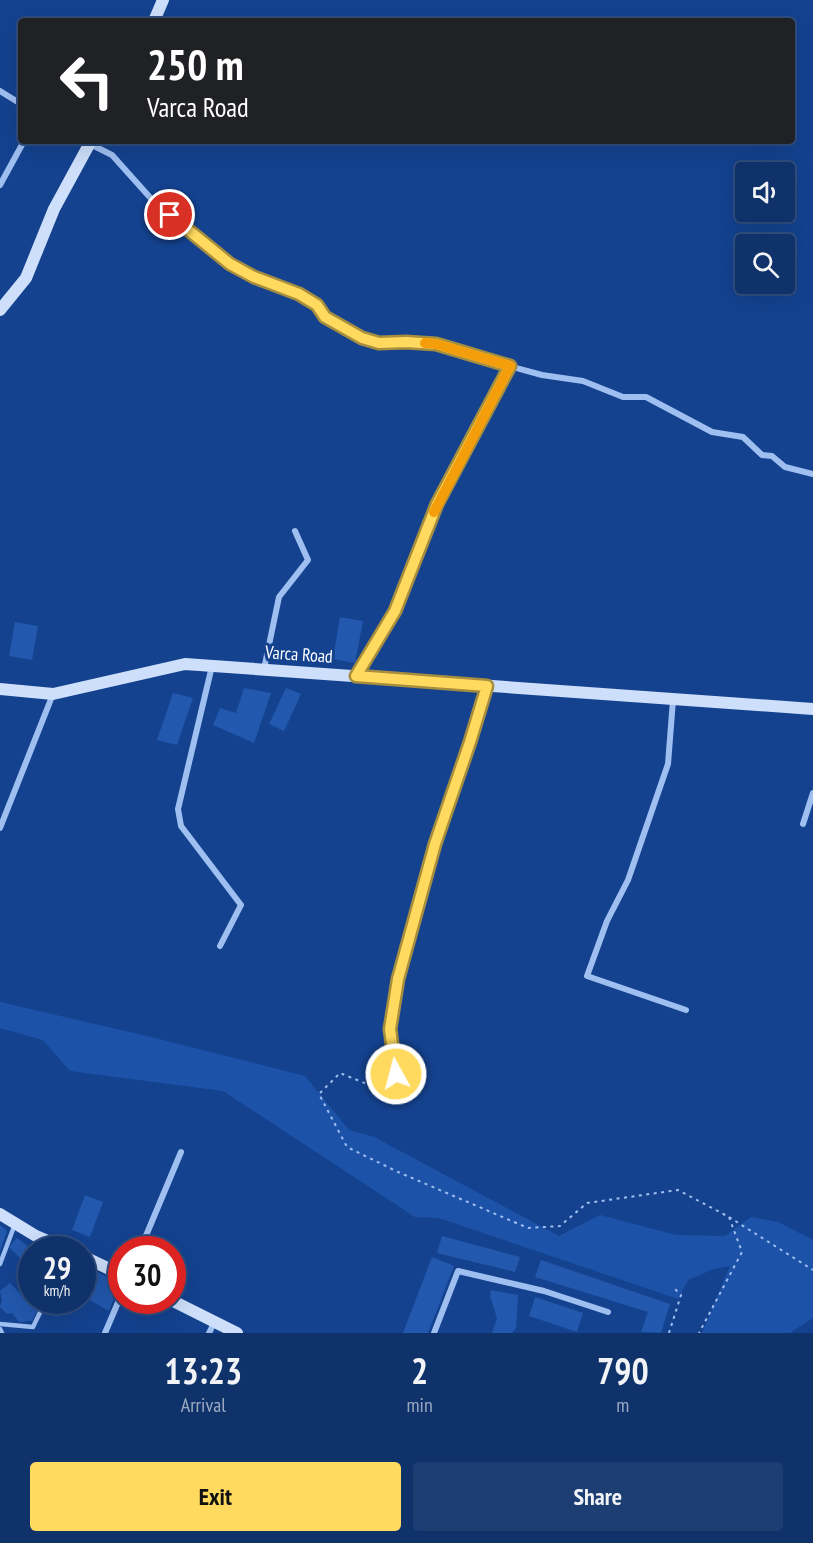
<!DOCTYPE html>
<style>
body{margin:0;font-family:"PT Sans Narrow",sans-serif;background:#1d3e73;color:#f1f3f6;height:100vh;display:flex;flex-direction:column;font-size:22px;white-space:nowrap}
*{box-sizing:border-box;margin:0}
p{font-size:20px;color:#9baac1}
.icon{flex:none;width:33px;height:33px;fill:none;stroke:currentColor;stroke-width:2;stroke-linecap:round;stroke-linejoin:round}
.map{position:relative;height:1333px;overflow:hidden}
.side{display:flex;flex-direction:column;background:#0f326b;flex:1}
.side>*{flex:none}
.top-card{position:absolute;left:18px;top:18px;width:777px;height:126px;border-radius:6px;box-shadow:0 6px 24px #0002,0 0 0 2px #2f4d7e;background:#202124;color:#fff;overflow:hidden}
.fabs{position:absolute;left:735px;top:162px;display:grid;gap:12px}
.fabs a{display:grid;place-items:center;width:60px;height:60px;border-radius:6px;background:#0f326b;box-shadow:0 6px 24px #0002,0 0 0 2px #2f4d7e;font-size:30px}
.speed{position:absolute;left:18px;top:1236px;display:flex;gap:12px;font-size:30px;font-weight:700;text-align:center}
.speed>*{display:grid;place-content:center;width:78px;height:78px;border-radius:50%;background:#0f326b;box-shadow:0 6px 24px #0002,0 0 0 2px #2f4d7e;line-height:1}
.speed small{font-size:15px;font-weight:400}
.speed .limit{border:9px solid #d22;background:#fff;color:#111}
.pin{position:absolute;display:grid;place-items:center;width:51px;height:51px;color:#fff;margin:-26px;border:3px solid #fff;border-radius:50%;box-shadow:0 2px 6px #0007}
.me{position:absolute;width:66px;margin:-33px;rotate:353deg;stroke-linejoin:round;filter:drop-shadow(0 0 4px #0008)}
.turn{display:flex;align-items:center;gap:21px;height:126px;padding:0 30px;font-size:27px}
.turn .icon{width:78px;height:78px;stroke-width:2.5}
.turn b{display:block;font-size:42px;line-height:51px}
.eta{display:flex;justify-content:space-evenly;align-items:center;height:102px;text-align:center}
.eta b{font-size:36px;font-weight:800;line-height:42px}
.button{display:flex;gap:12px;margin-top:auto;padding:12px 30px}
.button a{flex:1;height:69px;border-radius:6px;background:#ffda5f;color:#111;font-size:24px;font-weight:800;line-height:69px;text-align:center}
.button a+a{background:#1d3e73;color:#f1f3f6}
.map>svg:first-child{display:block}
.green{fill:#1c53a9}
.building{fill:#2258ae}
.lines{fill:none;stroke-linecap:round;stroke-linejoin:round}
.path{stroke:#9fbff1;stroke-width:2;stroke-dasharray:3 4.5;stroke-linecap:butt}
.lane{stroke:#9fbff1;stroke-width:4.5}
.street{stroke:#9fbff1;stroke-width:6}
.secondary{stroke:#cddffb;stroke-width:12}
.route-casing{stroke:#a68e3e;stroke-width:15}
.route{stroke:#ffda5f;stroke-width:10}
.slow{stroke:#f59e0b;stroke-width:10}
.labels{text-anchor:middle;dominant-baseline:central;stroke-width:6;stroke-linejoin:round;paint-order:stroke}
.street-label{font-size:18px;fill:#fff;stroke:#14428f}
</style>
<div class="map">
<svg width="813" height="1333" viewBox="0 0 813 1333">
<rect width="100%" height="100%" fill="#14428f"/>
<!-- green -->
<polygon class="green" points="0,1002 151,1037 305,1076 349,1130 374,1137 559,1236 600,1215 676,1235 725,1236 751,1217 778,1222 813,1240 813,1318 790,1333 702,1333 730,1266 714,1269 688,1280 678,1299 439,1218 415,1217 223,1091 70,1071 43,1040 0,1028"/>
<!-- building -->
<g class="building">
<polygon points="340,617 363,621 355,663 333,659"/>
<polygon points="15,622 38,626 32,660 9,656"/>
<polygon points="244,688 271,693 254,743 213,725 220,708 236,713"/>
<polygon points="286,688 301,694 284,731 269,724"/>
<polygon points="173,693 193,698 177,745 157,740"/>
<polygon points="85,1195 103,1202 90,1237 72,1230"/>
<polygon points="0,1225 7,1231 0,1251"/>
<polygon points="442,1236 520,1257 515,1272 437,1253"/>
<polygon points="17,1238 29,1247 33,1245 38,1250 32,1250 32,1265 22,1260 9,1247"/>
<polygon points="432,1257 454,1266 428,1333 403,1333"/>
<polygon points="541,1260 670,1304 661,1333 641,1332 648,1312 535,1277"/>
<polygon points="97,1272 120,1283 109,1311 86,1298"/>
<polygon points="10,1283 26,1300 32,1289 32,1300 43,1300 32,1321 19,1322 12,1313 7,1314 0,1307 2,1300 0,1291"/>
<polygon points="491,1290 518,1295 516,1328 512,1333 492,1333 497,1318 490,1296"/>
<polygon points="535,1297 583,1313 577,1332 529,1316"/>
</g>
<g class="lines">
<!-- path -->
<g class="path">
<polyline points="393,1082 389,1093 340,1073 319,1094 347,1147 398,1172 528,1228 560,1226 587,1203 678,1190 729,1217 742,1252 699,1333"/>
<polyline points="729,1217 813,1270"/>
<polyline points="669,1333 681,1295 673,1287"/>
</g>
<!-- lane -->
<g class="lane">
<polyline points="357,674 395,611 437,504 509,366"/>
<polyline points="0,1264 15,1224"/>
<polyline points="0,1324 33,1327 46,1300"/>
<polyline points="0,1329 2,1333"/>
</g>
<!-- street -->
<g class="street">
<polyline points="0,91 21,104"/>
<polyline points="90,144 112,155 155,203 230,264 254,277 299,294 317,305 325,317 362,338 379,343 406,342 436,344 461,353 542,375 583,381 623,397 646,397 712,432 743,437 762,455 772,456 785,467 813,474"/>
<polyline points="0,185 24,141"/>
<polyline points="212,666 178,809 181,826 241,905 220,946"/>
<polyline points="264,669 279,597 308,560 295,531"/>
<polyline points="673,700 668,764 628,880 607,921 587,976 686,1010"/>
<polyline points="803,824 813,793"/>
<polyline points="0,828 53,694"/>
<polyline points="396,1074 390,1029 398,979 435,844 470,742 487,686"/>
<polyline points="140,1250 181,1152"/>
<polyline points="105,1333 122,1293"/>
<polyline points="209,1333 214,1323"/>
<polyline points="434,1333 458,1271 544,1291 608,1312"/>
</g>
<!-- secondary -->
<g class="secondary">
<polyline points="154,21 163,0"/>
<polyline points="0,310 26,278 54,209 91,141"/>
<polyline points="0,689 53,694 185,664 813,709"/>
<polyline points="0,1214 36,1236 69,1250"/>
<polyline points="82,1256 122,1275"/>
<polyline points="171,1300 237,1333"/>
</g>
</g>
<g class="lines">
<defs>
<polyline id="route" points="170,215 230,264 254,277 299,294 317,305 325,317 362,338 379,343 406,342 436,344 510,366 437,504 395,611 356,676 487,686 470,742 435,844 398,979 390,1029 396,1074"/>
</defs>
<!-- route casing -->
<use href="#route" class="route-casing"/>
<!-- route -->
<use href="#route" class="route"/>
<!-- slow -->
<polyline class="slow" points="425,343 436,344 510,366 434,512"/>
</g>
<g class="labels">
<!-- street labels -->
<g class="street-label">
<text transform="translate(299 654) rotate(4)">Varca Road</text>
</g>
</g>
</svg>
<div class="fabs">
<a><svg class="icon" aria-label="sound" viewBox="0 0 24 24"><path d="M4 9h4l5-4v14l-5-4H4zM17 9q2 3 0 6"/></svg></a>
<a><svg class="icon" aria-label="search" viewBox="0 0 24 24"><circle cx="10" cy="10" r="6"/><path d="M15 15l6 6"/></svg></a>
</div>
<div class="speed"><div>29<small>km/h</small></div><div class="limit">30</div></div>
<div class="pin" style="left:170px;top:215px;background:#d93025"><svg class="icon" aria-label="arrive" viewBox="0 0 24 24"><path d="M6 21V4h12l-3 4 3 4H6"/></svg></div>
<svg class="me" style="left:396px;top:1074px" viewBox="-20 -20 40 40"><circle r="17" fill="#ffda5f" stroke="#fff" stroke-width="3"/><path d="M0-11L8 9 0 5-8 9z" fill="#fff"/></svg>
<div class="top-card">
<div class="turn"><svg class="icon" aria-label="left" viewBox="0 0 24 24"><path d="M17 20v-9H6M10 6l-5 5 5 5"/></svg><div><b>250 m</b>Varca Road</div></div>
</div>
</div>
<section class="side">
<div class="eta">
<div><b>13:23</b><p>Arrival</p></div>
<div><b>2</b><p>min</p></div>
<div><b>790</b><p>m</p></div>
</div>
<div class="button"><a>Exit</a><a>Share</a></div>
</section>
